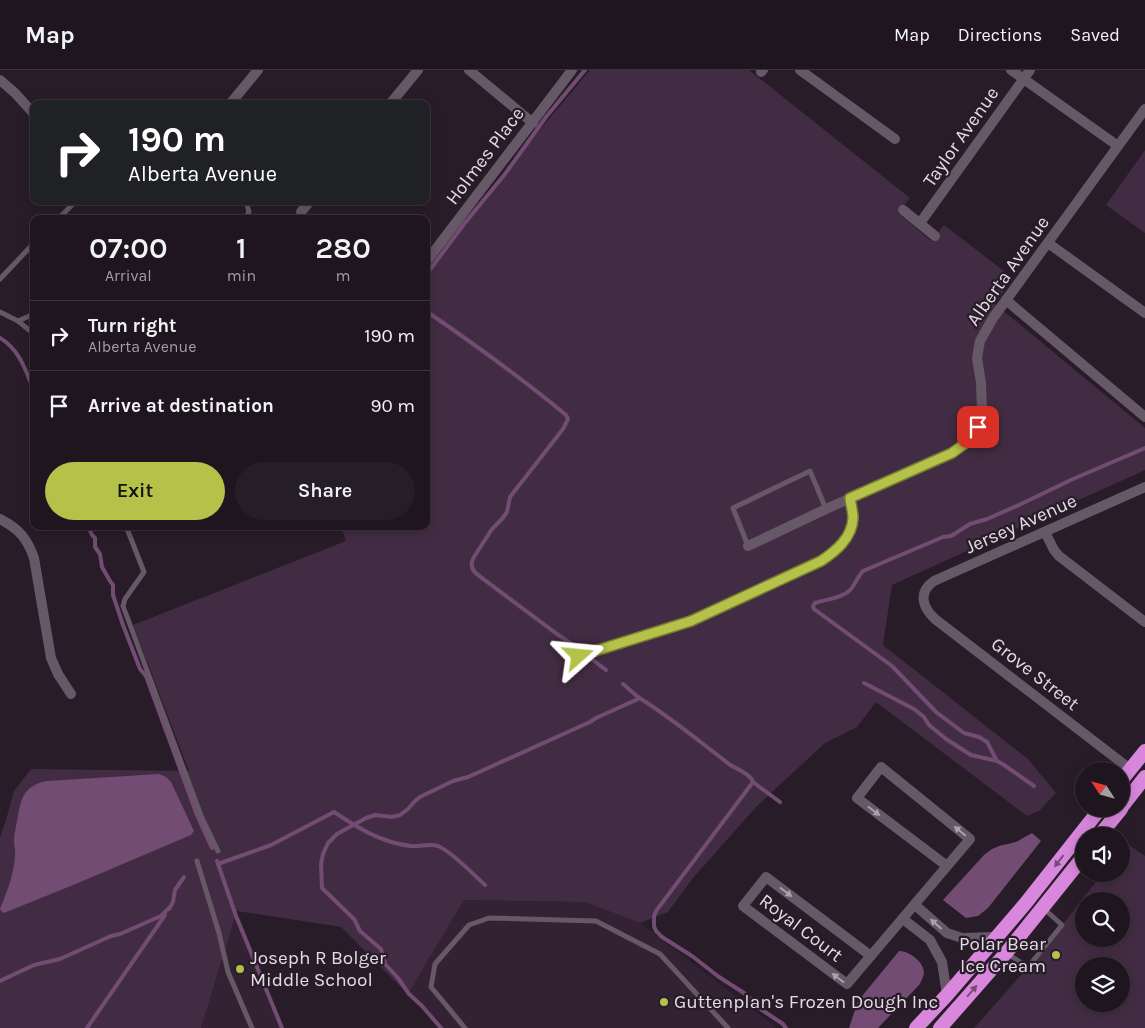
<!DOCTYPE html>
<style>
body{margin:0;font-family:Karla,sans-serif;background:#261e27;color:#f1f3f6;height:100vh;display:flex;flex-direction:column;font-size:19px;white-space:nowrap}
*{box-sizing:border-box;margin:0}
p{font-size:16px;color:#a19fa4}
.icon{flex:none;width:28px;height:28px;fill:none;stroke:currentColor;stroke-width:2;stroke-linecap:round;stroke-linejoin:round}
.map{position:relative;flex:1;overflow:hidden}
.panel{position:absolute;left:30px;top:145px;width:400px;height:315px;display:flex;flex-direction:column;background:#1e151e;border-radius:10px;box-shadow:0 2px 12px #0003,0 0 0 1px #3c343c}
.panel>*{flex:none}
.top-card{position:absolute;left:30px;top:30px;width:400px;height:105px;border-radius:10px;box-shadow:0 2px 12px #0003,0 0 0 1px #3c343c;background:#202124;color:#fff;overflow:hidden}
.needle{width:32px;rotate:306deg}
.controls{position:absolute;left:1075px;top:692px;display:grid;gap:10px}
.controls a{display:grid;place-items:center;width:55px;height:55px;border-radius:50%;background:#1e151e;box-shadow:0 2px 12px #0003,0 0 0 1px #3c343c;font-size:25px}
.pin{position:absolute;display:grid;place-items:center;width:42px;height:42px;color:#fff;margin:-21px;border-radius:10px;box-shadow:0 2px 8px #0006}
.me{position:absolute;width:55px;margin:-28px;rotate:72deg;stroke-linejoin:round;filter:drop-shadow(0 0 4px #0008)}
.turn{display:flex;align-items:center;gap:18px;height:105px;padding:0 15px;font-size:22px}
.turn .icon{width:65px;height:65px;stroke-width:2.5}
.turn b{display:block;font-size:35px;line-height:42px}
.eta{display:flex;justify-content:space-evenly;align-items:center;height:85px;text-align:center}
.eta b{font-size:30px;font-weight:600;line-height:35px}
.button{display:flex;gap:10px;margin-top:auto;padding:10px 15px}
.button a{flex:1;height:58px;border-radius:30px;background:#b4c24a;color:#111;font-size:20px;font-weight:600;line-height:58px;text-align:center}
.button a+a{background:#261e27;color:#f1f3f6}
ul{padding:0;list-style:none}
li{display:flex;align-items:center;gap:15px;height:70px;padding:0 15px;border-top:1px solid #3c343c}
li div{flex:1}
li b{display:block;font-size:19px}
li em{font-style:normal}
header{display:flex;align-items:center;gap:30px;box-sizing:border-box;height:70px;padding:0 25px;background:#1e151e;border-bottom:1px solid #3c343c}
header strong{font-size:24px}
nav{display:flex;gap:28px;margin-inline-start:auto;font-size:18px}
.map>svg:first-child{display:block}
.built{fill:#323}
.green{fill:#422c43;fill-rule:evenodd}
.water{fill:#724c73}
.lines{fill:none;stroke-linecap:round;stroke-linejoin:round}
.stream{stroke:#724c73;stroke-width:4}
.service{stroke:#665867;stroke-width:5}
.minor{stroke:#665867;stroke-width:10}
.trunk{stroke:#d887dc;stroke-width:14}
.oneway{fill:#aba1ac}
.oneway2{fill:#774c79}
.route-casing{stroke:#757e30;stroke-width:12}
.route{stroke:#b4c24a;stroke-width:9}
.poi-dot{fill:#b4c24a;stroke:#281c28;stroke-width:2}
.labels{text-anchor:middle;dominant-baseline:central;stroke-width:4.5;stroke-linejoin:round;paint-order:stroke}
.street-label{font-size:19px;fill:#e4dce4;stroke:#281c28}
.poi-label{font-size:19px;fill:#e4dce4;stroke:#281c28;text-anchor:start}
</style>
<header>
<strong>Map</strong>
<nav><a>Map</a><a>Directions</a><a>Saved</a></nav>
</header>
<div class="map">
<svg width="1145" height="958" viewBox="0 0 1145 958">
<rect width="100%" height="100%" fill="#281c28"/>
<!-- built -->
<g class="built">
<polygon points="464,830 585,832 640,853 777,958 442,958 408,924"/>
<polygon points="237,841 284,958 201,958"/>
</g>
<!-- green -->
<g class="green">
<polygon points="590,0 749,0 910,128 898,143 931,171 944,155 1013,208 995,234 1145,358 1145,400 892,515 883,575 1028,689 1056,723 1039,741 1027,746 876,632 857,657 825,673 757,736 693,808 668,842 640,853 585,832 464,830 408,924 341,857 237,841 201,958 0,958 0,767 6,750 14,721 31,699 189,701 133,555 346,471 341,456 426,456 426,196"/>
<polygon points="1145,80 1145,163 1106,135"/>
<path d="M1126 773 1145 786V958H974L1039 885 1102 804H1121V779ZM1084 831H1121V869H1084ZM1084 896H1121V934H1084Z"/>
</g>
<!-- water -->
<g class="water">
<path d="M159 704 166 707 171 712 193 759 194 761 191 765 78 813 4 843 1 841 0 839C7 822 14 804 15 786 16 781 14 776 14 771 14 764 16 757 17 751 21 730 22 716 47 711Z"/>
<polygon points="1032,763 1041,771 988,838 978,846 966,848 943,830 984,785 992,779 999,776 1016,772"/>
<path d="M899 881C909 881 923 891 924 902 924 906 921 911 920 914L878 958H849L858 931Z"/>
</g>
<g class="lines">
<!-- stream -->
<g class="stream">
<polyline points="426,205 464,154 505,104 546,47 585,0"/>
<path d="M426 241C474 274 522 308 566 345L568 349 563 359 510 427 507 442 502 449 492 459 474 487C470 494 471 500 478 505L557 564 579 579"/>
<path d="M0 268C20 280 26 301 34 321"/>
<polyline points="88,456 92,465 95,468 95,477 100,484 102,497 110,511 113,515 113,525 123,555 140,599 146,606 197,745 212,778"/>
<polyline points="593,590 606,600"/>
<polyline points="864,613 914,639 924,647 929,655 946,669 971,685 997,691"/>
<path d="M638 627C670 647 699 671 729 694 736 699 751 704 753 712L656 841 654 846V856L656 861 662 867 692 886 719 907 744 923 759 938 783 954 786 958"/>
<polyline points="753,712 780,732"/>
<path d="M1034 716 1004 695 997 691 987 672 979 667 964 663 936 642 892 596 814 539 813 536 815 533C826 529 840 529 849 521 855 516 857 507 863 501L943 467 951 466 970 454 987 449 1019 435 1073 409 1145 378"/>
<polyline points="217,791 236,846 282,958"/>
<path d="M218 794 271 775 334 742C358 758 382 773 411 776 420 777 429 773 438 776 451 781 474 805 485 815"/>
<polyline points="169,839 173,832 175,820 184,807"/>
<polyline points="0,911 34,895 60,889 111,866 120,864 145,853 161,846 170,837"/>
<polyline points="87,958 165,845"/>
<polyline points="441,958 422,936 409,924 398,908 385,894 381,879 360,861 354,849 322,818 321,794 323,784 328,773 337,764 366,748 375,745 392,747 400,745 408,739 415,731 420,727 453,711 468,707 590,652 596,648 638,629 638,627 623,614"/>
</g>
<!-- service -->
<g class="service">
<polyline points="58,149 76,131"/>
<polyline points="245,149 249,142 246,131"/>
<polyline points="282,149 288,147 292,149"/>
<polyline points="0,209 34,173"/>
<polyline points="0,242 18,251 34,264"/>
<polyline points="18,251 34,244"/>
<polyline points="126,456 144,502 125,529 123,536 202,748 218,781"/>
<polyline points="748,476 733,438 810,401 826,439"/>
<path d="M579 586 691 551 821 491C836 481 852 468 853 448 853 442 851 435 850 429"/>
<polyline points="197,791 219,863 228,902 252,958"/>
<polyline points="1006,883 1028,897 1062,855 1043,838"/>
<polyline points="465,958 431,917 435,894 469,855 489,848 596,851 660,884 728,958"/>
</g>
<!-- minor -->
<g class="minor">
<polyline points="469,0 533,53"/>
<polyline points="800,0 895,69"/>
<polyline points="1011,0 1118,76"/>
<polyline points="761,2 763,0"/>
<polyline points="0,10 15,23 34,44"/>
<polyline points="230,34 258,0"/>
<polyline points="390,34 418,0"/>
<polyline points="903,140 935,166"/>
<polyline points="301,142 310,131"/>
<polyline points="920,153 1030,0"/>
<polyline points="1048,173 1145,243"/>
<polyline points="426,192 572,0"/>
<polyline points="1006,230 1145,347"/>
<path d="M0 449C19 459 27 468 34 488L51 588 58 604 71 624"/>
<polyline points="1045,462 1054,480 1059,486 1145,552"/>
<polyline points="748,476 826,439 952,383 970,370 978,357 982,340 981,313 977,288 980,271 993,248 1145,39"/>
<path d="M1130 699 935 549C922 537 918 522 934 511L1145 417"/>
<polyline points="915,835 947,863 962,868 995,867"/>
<polyline points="903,849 930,870 942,892 947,925"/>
<polyline points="871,886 766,807 743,836 847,914 970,769 881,697 857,728 947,796"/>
</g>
<!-- trunk -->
<g class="trunk">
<polyline points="1121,711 1145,681"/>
<polyline points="1121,738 1145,707"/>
<polyline points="1099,766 1121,739"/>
<polyline points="916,958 947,925 1025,834 1100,739"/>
<polyline points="940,958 1006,883 1084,786"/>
</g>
</g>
<!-- one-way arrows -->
<defs><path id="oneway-solid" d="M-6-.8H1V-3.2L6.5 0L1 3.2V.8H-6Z" transform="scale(1.25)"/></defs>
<g class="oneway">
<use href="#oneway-solid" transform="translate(874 741) rotate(37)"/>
<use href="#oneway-solid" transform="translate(960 761) rotate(-141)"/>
<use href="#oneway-solid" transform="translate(786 822) rotate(37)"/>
<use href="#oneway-solid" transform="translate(936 854) rotate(-139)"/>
<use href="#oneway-solid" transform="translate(838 908) rotate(-143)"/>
</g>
<g class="oneway2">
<use href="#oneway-solid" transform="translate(1059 791) rotate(128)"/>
<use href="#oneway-solid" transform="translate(972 921) rotate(-49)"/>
</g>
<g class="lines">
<defs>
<path id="route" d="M579 586 691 551 821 491C836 481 852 468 853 448 853 442 851 435 850 428L952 383 970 370 978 357"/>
</defs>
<!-- route casing -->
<use href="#route" class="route-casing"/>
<!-- route -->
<use href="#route" class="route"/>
</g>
<!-- markers -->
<g class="poi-dot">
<circle cx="1056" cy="885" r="5"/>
<circle cx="240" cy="899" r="5"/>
<circle cx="664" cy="932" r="5"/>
</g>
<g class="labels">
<!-- street labels -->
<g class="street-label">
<text transform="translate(961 67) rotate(-55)">Taylor Avenue</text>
<text transform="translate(485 86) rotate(-53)">Holmes Place</text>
<text transform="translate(1008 201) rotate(-55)">Alberta Avenue</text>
<text transform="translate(1021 454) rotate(-24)">Jersey Avenue</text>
<text transform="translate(1035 604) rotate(38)">Grove Street</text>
<text transform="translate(801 858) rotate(37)">Royal Court</text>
</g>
<!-- poi labels -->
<g class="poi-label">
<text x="1046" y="874" text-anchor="end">Polar Bear<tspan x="1046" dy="22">Ice Cream</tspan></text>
<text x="250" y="888">Joseph R Bolger<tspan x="250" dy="22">Middle School</tspan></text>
<text x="674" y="932">Guttenplan's Frozen Dough Inc</text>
</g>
</g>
</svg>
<div class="controls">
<a><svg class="needle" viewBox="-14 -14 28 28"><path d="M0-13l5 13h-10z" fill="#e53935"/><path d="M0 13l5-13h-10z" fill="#a19fa4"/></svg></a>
<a><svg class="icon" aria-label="sound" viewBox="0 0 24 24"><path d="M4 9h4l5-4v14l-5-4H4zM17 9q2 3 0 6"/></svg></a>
<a><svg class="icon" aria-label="search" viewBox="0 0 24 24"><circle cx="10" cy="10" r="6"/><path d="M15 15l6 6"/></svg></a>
<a><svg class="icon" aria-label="layers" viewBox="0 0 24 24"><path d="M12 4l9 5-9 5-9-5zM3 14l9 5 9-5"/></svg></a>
</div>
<div class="pin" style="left:978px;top:357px;background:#d93025"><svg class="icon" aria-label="arrive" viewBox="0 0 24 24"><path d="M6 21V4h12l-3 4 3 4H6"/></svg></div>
<svg class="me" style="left:579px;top:586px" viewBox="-20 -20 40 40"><path d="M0-17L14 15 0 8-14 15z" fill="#b4c24a" stroke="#fff" stroke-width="4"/></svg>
<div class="top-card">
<div class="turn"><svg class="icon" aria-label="right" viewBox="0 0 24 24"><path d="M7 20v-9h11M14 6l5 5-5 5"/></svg><div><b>190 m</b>Alberta Avenue</div></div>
</div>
<section class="panel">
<div class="eta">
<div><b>07:00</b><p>Arrival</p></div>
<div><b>1</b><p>min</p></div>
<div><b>280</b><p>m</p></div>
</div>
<ul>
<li><svg class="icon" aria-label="right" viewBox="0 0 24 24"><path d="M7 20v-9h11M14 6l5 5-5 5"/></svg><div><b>Turn right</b><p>Alberta Avenue</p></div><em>190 m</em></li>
<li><svg class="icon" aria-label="arrive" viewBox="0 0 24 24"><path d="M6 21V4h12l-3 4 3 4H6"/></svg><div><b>Arrive at destination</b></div><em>90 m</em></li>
</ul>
<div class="button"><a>Exit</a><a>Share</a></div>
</section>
</div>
